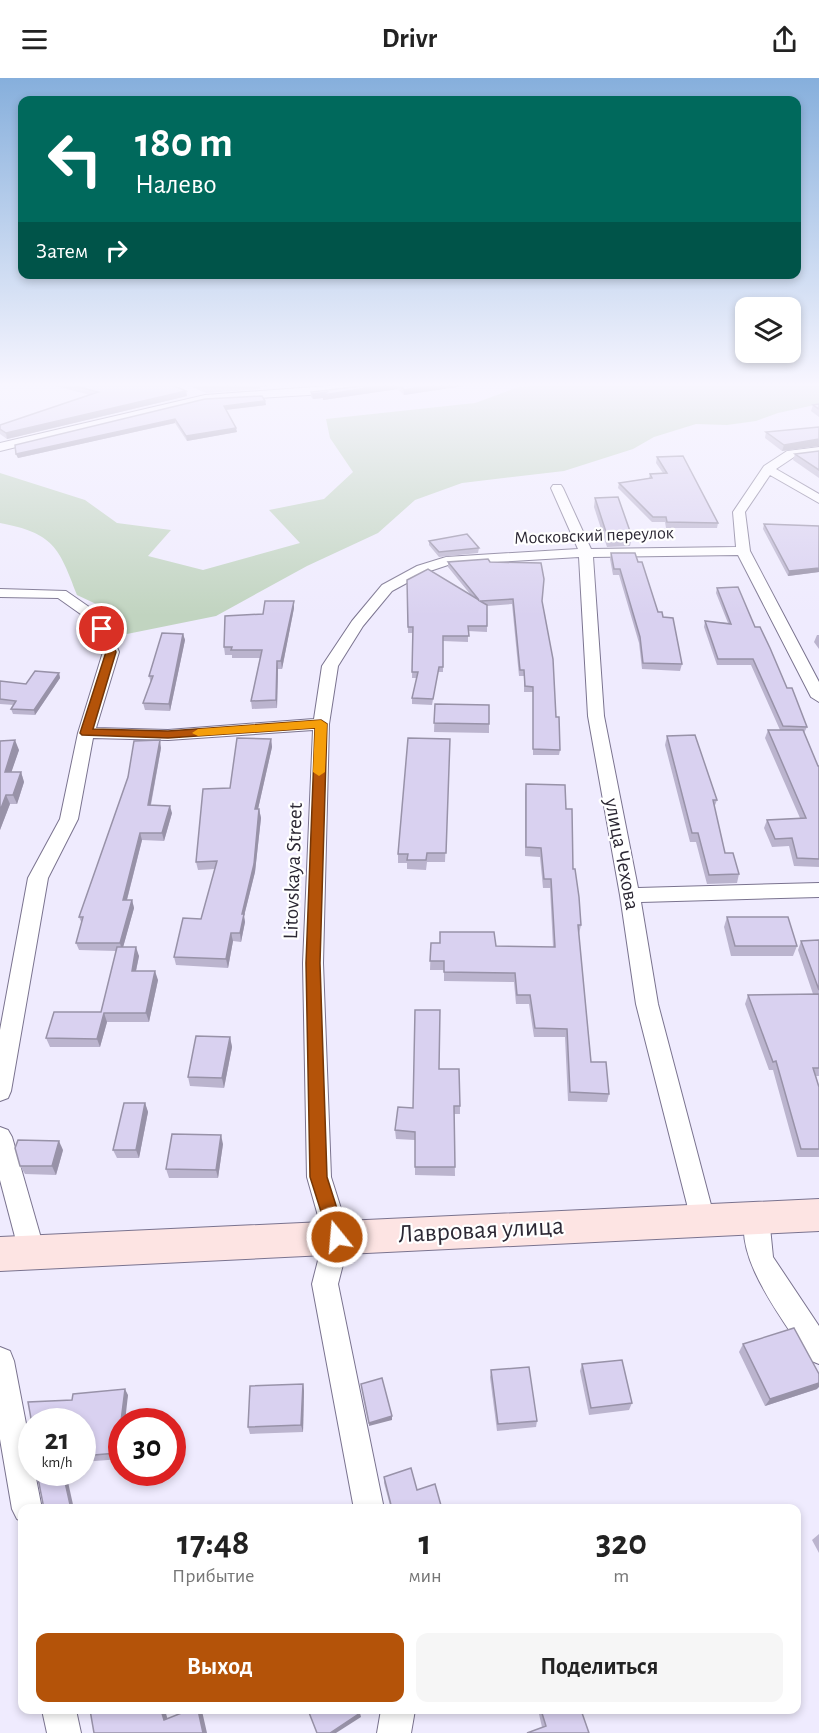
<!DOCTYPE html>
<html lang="ru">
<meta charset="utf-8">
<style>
body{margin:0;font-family:"Alegreya Sans",sans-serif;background:#f6f6f6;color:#222;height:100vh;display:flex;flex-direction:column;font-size:22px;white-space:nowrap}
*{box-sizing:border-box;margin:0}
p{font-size:20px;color:#767676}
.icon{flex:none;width:33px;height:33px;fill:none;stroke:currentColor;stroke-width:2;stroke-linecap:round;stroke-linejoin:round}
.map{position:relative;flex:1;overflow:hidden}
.side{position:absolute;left:18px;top:1426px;width:783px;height:210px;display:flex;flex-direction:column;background:#fff;border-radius:12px;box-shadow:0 3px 9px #0003}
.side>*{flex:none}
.hud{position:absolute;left:18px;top:18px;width:783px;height:183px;border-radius:12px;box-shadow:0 3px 9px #0003;background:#00695c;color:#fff;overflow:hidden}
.tools{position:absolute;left:735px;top:219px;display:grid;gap:12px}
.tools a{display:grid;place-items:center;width:66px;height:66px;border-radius:12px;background:#fff;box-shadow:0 3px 9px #0003;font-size:30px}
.speed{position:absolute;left:18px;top:1330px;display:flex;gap:12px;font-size:30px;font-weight:700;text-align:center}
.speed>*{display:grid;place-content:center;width:78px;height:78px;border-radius:50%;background:#fff;box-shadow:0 3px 9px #0003;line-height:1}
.speed small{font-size:15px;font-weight:400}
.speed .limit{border:9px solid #d22;background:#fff;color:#111}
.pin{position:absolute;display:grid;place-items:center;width:51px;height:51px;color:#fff;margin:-26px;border:3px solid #fff;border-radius:50%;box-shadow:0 2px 6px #0007}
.me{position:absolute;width:66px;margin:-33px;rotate:343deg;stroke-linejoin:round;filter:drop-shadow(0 0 4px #0008)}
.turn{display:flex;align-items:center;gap:21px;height:126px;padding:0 18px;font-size:27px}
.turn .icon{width:78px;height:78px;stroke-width:2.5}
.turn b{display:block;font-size:42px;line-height:51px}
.then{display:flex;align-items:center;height:57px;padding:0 18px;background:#0003;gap:12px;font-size:22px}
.eta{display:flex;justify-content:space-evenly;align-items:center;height:102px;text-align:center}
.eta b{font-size:36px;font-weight:700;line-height:42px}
.button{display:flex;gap:12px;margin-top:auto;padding:12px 18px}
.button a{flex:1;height:69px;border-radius:12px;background:#b45309;color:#fff;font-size:24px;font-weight:700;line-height:69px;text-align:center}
.button a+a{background:#f6f6f6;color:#222}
header{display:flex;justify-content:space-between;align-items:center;height:78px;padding:0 18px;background:#fff;font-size:27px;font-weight:700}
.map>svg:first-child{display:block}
.green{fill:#c1d4c0}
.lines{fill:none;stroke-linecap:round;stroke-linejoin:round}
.street-casing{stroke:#7a738f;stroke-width:2}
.secondary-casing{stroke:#7a738f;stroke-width:2}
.street{fill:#fff;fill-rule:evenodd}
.secondary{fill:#fde4e3;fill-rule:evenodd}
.wall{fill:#bbb4ce}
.shaded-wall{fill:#9892a8}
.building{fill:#d9d1f0;stroke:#9892a8;stroke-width:1.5}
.route{fill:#b45309;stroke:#753606;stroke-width:1.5}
.slow{fill:#f59e0b}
.labels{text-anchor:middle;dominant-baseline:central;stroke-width:4.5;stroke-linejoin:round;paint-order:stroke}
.far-street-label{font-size:18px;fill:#2c2834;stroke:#fff}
.street-label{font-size:21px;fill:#2c2834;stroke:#fff}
.near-street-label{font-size:26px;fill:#2c2834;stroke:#fff}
</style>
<header><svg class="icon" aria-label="menu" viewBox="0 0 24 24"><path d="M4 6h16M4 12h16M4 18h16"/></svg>Drivr<svg class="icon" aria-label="share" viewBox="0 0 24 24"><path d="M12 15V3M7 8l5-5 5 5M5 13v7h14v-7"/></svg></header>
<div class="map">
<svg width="819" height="1655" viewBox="0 0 819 1655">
<rect width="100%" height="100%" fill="#efebfe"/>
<!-- green -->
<path class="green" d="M555 306H819V326L778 335 756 343 727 347 696 346 654 359 633 371 564 393 462 405 415 422 378 455 307 488 216 538 122 557 109 532 77 517C59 469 53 455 0 445V395L85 422 117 445 171 452 148 478 203 492 300 465 269 432 324 421 353 394 330 360 326 341 475 325 519 309Z"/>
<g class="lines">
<defs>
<g id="street">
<polygon points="354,306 386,306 381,309 325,316 205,323 0,373 0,365 205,317"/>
<polygon points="819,369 819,377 794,379 776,391 819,416 819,425 770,397 745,434 750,473 819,604 819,624 811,619 738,477 593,479 604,638 638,810 819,805 819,819 641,824 658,926 715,1142 712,1150 703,1154 694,1150 691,1142 636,926 620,817 588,638 579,479 448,487 427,494 392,513 363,548 338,588 329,646 323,885 331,1099 350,1159 338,1206 384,1431 354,1431 312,1206 324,1159 307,1099 303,885 313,652 168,662 93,660 78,741 48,800 11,1013 8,1020 0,1023 0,952 28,800 60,741 78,655 103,574 95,552 82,537 58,520 0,519 0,511 66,513 92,531 109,551 119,574 96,650 168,652 314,641 322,588 352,543 382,507 417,488 446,479 578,471 551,410 553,407 561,407 563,410 591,471 736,469 733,434 764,388 787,373"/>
<polygon points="0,1049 8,1052 12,1059 45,1174 41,1183 32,1186 23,1183 19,1174 0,1102"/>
<path d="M757 1128 766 1131 769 1139 773 1179 819 1248V1286L809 1282C786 1245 728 1175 748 1131Z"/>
<polygon points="0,1269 10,1273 14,1283 32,1377 32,1395 35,1395 42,1431 22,1431 22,1444 17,1441 12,1431 0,1361"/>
<polygon points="42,1632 76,1632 81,1655 47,1655"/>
<polygon points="381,1632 415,1632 411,1655 377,1655"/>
</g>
<polygon id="secondary" points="819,1121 819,1153 0,1193 0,1159"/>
</defs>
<!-- street casing -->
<use href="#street" class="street-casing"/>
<!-- secondary casing -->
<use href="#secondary" class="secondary-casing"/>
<!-- street -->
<use href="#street" class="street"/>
<!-- secondary -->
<use href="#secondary" class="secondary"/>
</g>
<!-- wall -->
<g class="wall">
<polygon points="48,306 170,306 186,313 187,318 7,361 0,356 0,347 90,317"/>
<polygon points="185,306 280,306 260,309 260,311 206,315"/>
<polygon points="302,306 346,306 304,309"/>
<polygon points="378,306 476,306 404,317 398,311 323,322 323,320 313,321 311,319 311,314"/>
<polygon points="265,323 266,327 226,332 237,354 187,363 175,345 18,380 16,376 15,367"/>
<polygon points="819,326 819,339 811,333 813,327"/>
<polygon points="819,349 819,368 782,373 765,360 766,354"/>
<polygon points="819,373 819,400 793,382 795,376"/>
<polygon points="657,379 718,445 717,450 666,450 665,444 652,444 618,410 619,405 649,400 650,396 663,395 656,385"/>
<polygon points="595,420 632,459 630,468 607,469 605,463 594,429"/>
<polygon points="764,446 819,448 819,494 788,498 763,451"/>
<polygon points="429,463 479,470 478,475 439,479 429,467"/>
<polygon points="611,475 658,534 682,586 680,593 642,591 639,565 619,497 613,497 610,481"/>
<polygon points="448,484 490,484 542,523 560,672 559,677 533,677 533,614 524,614 524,598 519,598 512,526 487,528 487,554 468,553 468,564 443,563 443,594 438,594 432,627 412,626 412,620 417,600 412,600 413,555 408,555 407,502 470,516 448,489"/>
<polygon points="717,510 755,549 807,649 804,655 818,688 819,688 819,789 794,788 789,768 772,769 764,750 767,742 800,740 765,660 768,652 780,652 751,587 717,587 704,549 705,543 728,545 716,515"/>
<polygon points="294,530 282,591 278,591 277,630 252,631 251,623 260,580 232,580 232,577 225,577 224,569 263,536"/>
<polygon points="183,556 185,562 170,633 145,632 143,625 151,605 149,598"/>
<polygon points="817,557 819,557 819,571 814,564"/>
<polygon points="59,595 60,600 35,637 13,636 11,631 14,627 0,626 0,603 26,606"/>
<polygon points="435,626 489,646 489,655 434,654"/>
<polygon points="667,658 717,722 714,730 725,775 739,796 737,805 707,806 696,764 690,764 665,667"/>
<polygon points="271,661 272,669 258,731 259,731 261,740 255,794 244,838 245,844 241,864 233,863 228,890 176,887 174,879 201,841 215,791 198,792 196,784"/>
<polygon points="450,661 445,784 427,784 426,792 407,791 407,785 398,785 398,776"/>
<polygon points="0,663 19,672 11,694 21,694 24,704 17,726 10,726 0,752"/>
<polygon points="161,670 151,727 172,735 164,763 142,762 127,822 132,822 134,830 123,869 139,878 136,893 158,902 149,944 107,944 100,969 50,969 46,960 101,934 116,873 79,872 76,865 82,846 79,839"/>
<polygon points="526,706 566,731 573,791 581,847 579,856 591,984 609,1016 607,1024 568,1023 565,959 534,959 529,926 516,926 514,904 444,903 444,892 430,892 431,865 496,868 553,869 550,810 543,810 540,779 525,778 525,715"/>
<polygon points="727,839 797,868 793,878 731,878 724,849"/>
<polygon points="819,862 819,998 816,998 819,1009 819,1079 797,1079 773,992 769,992 745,926 748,917 813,916 798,872 801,863"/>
<polygon points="230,959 232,969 224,1010 190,1008 188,999"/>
<polygon points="439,991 460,1028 460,1036 454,1036 455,1098 415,1097 415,1062 396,1061 395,1052 413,1030"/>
<polygon points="145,1025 148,1034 139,1080 117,1080 113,1072"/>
<polygon points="223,1066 218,1100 169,1100 166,1091"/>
<polygon points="63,1072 56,1097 25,1096 20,1088"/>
<polygon points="743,1266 817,1311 765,1328 739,1274"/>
<polygon points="582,1286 632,1325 629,1332 589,1337 580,1293"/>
<polygon points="491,1292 537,1343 536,1349 497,1353 490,1299"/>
<polygon points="303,1306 304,1313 303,1354 250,1356 248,1349"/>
<polygon points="128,1317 122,1344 121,1381 82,1384 82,1344 72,1322"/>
<polygon points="384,1399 417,1412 442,1431 391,1431 384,1405"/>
<polygon points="819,1456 819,1475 812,1462"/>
<polygon points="538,1632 581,1632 542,1649"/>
</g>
<!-- shaded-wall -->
<g class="shaded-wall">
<polygon points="259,306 280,306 260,309"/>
<polygon points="392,306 398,306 398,311 323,322 323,320 313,321 312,316"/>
<polygon points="441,306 476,306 404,317 404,312"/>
<polygon points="186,313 187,318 7,361 6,355"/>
<polygon points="265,323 266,327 224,332 224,328"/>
<polygon points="175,341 175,345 18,380 16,376"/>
<polygon points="236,350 237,354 187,363 186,358"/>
<polygon points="819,361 819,368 782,373 784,367"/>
<polygon points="819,490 819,494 788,498 789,493"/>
<polygon points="294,523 294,530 282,591 281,583"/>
<polygon points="183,556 185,562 170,633 169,626"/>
<polygon points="277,583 278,591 277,630 276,622"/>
<polygon points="59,595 60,600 35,637 34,632"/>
<polygon points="271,661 272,669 256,740 255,731"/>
<polygon points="15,662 19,672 8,704 5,694"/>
<polygon points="160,662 161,670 149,735 148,727"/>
<polygon points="21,694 24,704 17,726 13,717"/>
<polygon points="6,717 10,726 0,752 0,733"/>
<polygon points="170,728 172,735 164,763 162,755"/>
<polygon points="259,731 261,740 255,794 244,838 245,844 241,864 240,855 242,836"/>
<polygon points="140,755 142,762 125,829 123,822"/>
<polygon points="132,822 134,830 122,873 120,865"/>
<polygon points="231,855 233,863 228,890 226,881"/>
<polygon points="136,869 139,878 134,902 132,893"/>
<polygon points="155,893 158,902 149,944 146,935"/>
<polygon points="104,935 107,944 100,969 97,961"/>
<polygon points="230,959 232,969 224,1010 222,1000"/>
<polygon points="145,1025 148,1034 139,1080 136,1072"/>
<polygon points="221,1057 223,1066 218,1100 216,1092"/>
<polygon points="59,1063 63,1072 56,1097 52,1088"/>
<polygon points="819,1305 819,1309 817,1311 765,1328 770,1321"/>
<polygon points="303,1306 304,1313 303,1354 301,1347"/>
<polygon points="125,1311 128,1317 125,1344 122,1344 121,1381 117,1375"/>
<polygon points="392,1338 392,1342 369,1348 369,1345"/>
<polygon points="63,1395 66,1395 74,1431 71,1431"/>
<polygon points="161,1632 165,1632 169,1646 164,1642"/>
<polygon points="198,1632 202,1633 207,1655 203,1655"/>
<polygon points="360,1635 361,1639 336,1655 330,1655"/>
</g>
<!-- building -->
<g class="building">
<polygon points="68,306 170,306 186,313 6,355 0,351 0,347 98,314"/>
<polygon points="198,306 257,306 206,309"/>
<polygon points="378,306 392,306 323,317 327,314 312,316 311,314"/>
<polygon points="399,306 441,306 404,312"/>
<polygon points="262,318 265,323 224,328 236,350 186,358 175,341 16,376 15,367 205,321"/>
<polygon points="819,326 819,331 813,327"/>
<polygon points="819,349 819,361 784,367 766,354"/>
<polygon points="819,373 819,392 795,376"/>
<polygon points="683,378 718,445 667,444 666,439 653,439 619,405 652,400 650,396 667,395 657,379"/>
<polygon points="618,419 632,459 609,459 606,454 595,420"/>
<polygon points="764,446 819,448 819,490 789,493"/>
<polygon points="467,456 479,470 439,474 429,463"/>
<polygon points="611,475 635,475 638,484 642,484 658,534 662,534 663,539 673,540 682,586 643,585 640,559 620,491 614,491"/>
<polygon points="488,481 490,484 541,485 544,501 542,523 553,581 556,639 559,639 560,672 533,671 533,609 525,608 524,592 520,592 513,521 480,523 487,527 487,548 468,548 469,558 443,558 443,589 439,589 433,621 412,620 418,594 412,594 413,549 408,549 407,502 428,491 479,522 448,484"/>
<polygon points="738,509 755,549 760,549 770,570 787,610 792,610 807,649 783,648 753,581 718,581 705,543 731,546 717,510"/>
<polygon points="265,523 294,523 281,583 277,583 276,622 251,623 262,572 231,572 232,569 224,569 225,538 263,536"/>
<polygon points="162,555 183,556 169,626 143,625 153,598 149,598"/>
<polygon points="35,593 59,595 34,632 11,631 16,623 0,621 0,603 26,606"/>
<polygon points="435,626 489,627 489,646 434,645"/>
<polygon points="768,652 803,652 818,688 819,688 819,781 797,780 792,760 775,761 767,742 806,740"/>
<polygon points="695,657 717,722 713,722 725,775 733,775 739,796 709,797 698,755 692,755 667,658"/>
<polygon points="237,660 271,661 255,731 259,731 254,786 242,836 244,836 240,855 231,855 226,881 174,879 183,840 201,841 217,783 196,784 203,711 230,710"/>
<polygon points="408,660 450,661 446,775 427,775 426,782 407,782 408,776 398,776"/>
<polygon points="15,662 5,694 21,694 13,717 6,717 0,733 0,663"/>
<polygon points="160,662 148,727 170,728 162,755 140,755 123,822 132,822 120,865 76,865 83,839 79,839 128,699 134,663"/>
<polygon points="526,706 565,707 566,731 572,731 573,791 575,791 579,819 581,847 578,847 591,984 606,984 609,1016 570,1014 567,951 535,950 530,917 517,917 515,895 444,894 444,883 430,883 431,865 440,865 440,854 494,854 496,868 555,869 551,801 544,801 541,770 526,769"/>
<polygon points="727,839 788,839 797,868 735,868"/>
<polygon points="819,862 819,912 801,863"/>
<polygon points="117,869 136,869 132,893 155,893 146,935 104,935 97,961 46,960 54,934 101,934"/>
<polygon points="819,916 819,990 813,990 819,1009 819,1071 801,1071 776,983 773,984 748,917"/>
<polygon points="415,932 440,932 439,991 459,991 460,1028 454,1028 455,1089 415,1089 415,1054 395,1052 398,1029 413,1030"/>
<polygon points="196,958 230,959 222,1000 188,999"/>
<polygon points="124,1025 145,1025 136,1072 113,1072"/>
<polygon points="172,1056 221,1057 216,1092 166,1091"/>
<polygon points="18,1062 59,1063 52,1088 20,1088 15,1070"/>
<polygon points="794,1250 819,1296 819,1305 770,1321 743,1266"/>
<polygon points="622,1282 632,1325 591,1330 582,1286"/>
<polygon points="529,1289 537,1343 498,1346 491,1292"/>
<polygon points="382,1300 392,1338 369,1345 361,1306"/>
<polygon points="303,1306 301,1347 248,1349 250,1308"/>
<polygon points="125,1311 117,1375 82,1378 82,1344 32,1344 32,1346 28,1324 72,1322 73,1316"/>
<polygon points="411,1390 417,1412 435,1406 442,1431 392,1431 384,1399"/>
<polygon points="37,1395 63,1395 71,1431 44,1431"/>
<polygon points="605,1428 607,1431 598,1431"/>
<polygon points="90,1632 161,1632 164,1642 189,1632 198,1632 203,1655 94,1655"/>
<polygon points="308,1632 359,1632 360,1635 330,1655 317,1655"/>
<polygon points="541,1632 581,1632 589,1655 527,1655 546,1648"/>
</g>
<!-- sky -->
<linearGradient id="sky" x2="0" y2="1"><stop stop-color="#86afdc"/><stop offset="0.57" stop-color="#f8f6ff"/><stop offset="1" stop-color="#f8f6ff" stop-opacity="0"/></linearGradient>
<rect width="819" height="538" fill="url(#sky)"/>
<!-- route -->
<polygon class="route" points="99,549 106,549 116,574 93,651 168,653 321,642 327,646 320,885 327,1099 346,1159 343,1165 337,1168 331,1165 310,1099 306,885 315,650 168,660 82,657 80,655 106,574"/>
<!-- slow -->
<polygon class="slow" points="321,642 327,646 325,694 319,698 313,694 315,650 198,658 192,655 198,651"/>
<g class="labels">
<!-- far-street labels -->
<g class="far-street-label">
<text transform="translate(594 458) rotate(-2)">Московский переулок</text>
</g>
<!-- street labels -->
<g class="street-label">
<text transform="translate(622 776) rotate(79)">улица Чехова</text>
<text transform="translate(293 793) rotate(-88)">Litovskaya Street</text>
</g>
<!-- near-street labels -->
<g class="near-street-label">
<text transform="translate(481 1152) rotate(-3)">Лавровая улица</text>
</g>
</g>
</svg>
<div class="tools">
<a><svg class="icon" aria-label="layers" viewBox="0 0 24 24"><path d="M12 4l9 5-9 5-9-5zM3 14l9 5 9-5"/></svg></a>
</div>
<div class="speed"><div>21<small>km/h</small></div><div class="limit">30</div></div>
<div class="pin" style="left:102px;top:551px;background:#d93025"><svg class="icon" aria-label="arrive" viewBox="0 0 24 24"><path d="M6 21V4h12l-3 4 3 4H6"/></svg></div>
<svg class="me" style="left:337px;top:1159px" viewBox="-20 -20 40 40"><circle r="17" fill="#b45309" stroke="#fff" stroke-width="3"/><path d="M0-11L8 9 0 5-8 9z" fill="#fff"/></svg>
<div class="hud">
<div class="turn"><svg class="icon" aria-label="left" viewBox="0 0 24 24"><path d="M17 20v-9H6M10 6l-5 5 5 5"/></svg><div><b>180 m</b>Налево</div></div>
<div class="then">Затем<svg class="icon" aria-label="right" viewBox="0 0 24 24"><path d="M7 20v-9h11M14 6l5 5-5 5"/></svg></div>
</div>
<section class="side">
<div class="eta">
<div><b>17:48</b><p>Прибытие</p></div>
<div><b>1</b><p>мин</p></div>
<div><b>320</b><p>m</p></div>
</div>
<div class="button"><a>Выход</a><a>Поделиться</a></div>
</section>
</div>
